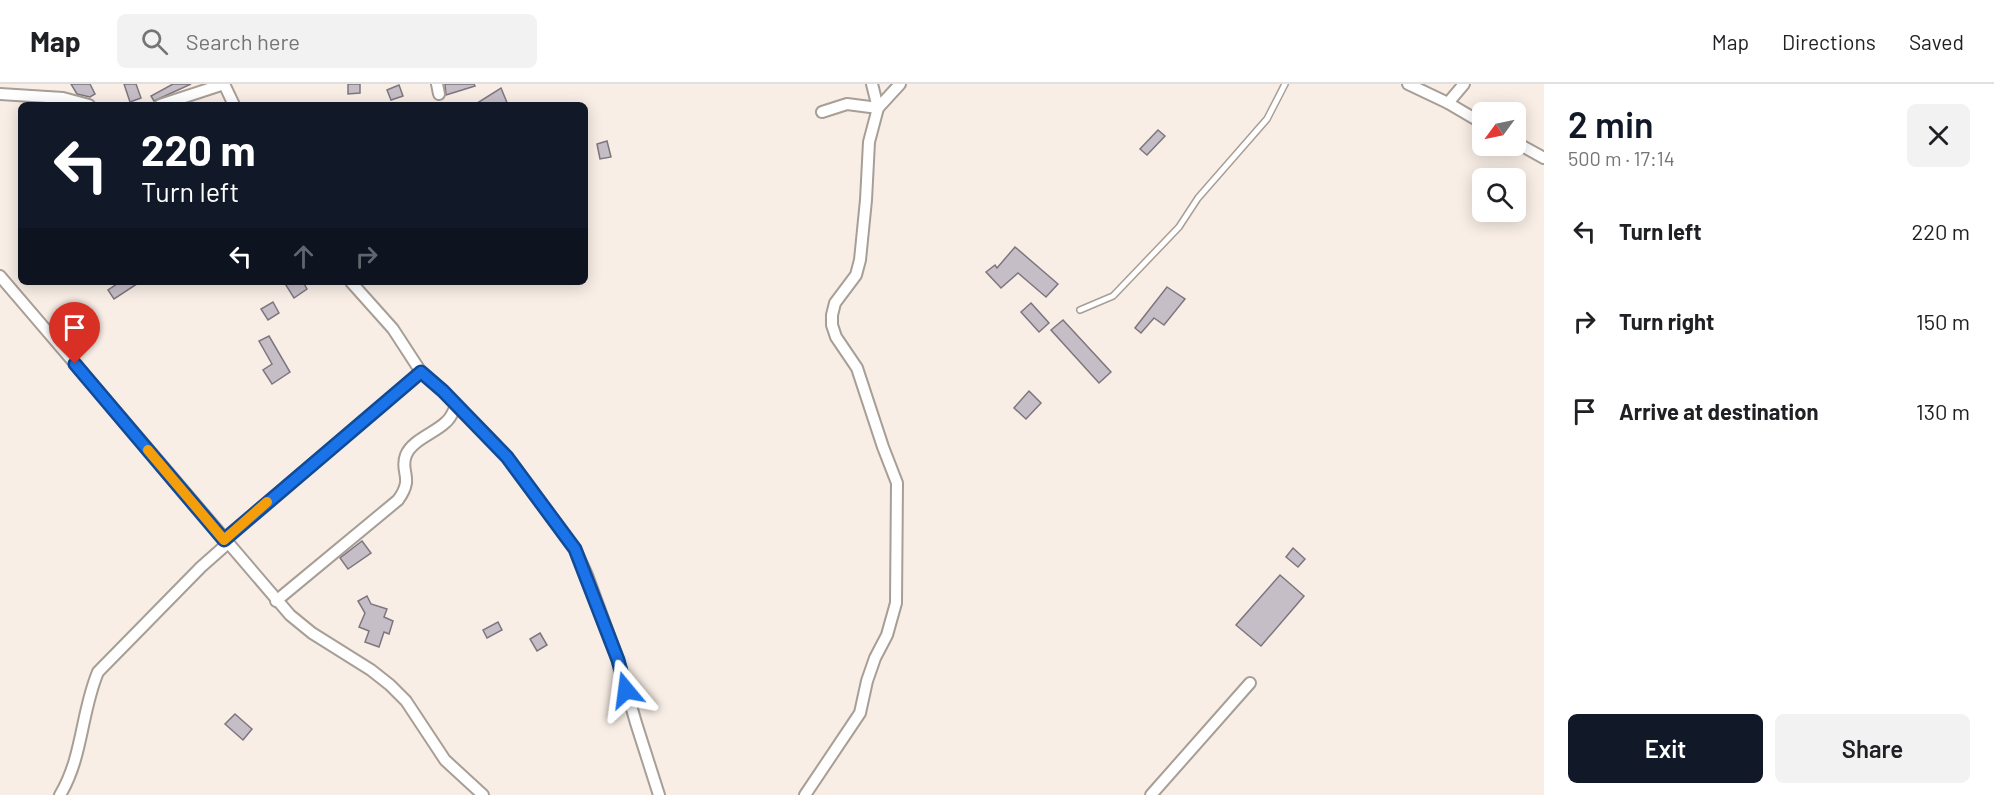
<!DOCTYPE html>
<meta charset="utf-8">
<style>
body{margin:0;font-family:Barlow,sans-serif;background:#f2f2f2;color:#202124;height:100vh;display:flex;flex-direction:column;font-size:22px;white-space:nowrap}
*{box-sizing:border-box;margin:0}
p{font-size:20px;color:#757577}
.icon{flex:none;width:33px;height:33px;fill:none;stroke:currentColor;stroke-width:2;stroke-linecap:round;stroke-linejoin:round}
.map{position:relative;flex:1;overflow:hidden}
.panel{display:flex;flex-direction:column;background:#fff;width:450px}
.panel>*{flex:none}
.top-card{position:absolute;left:18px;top:18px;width:570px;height:183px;border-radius:9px;box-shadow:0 3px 15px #0003;background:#111827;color:#fff;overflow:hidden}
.needle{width:39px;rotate:237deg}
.controls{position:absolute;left:1472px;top:18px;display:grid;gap:12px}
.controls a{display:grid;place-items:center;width:54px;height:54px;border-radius:9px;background:#fff;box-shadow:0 3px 15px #0003;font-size:30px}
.pin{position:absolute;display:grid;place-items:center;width:51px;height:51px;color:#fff;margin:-62px -26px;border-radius:50% 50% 50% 0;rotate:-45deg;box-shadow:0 0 6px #0007}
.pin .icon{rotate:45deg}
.me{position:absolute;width:66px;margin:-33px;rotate:344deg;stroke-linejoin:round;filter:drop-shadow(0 0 4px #0008)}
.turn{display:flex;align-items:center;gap:21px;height:126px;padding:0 24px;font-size:27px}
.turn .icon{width:78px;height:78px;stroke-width:2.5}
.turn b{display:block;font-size:42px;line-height:51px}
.lanes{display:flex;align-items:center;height:57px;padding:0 24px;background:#0003;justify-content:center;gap:30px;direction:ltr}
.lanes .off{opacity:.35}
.round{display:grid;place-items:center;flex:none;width:63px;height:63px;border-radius:9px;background:#f2f2f2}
.head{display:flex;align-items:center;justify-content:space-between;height:102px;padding:0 24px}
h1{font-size:36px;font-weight:600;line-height:45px;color:#111827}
.primary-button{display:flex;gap:12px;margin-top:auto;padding:12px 24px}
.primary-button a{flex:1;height:69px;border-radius:9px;background:#111827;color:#fff;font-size:24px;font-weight:600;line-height:69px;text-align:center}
.primary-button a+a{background:#f2f2f2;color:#202124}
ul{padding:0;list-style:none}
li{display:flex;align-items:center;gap:18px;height:90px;padding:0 24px}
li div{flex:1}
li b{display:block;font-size:22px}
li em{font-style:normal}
header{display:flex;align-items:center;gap:36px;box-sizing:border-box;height:84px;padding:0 30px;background:#fff;border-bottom:2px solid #e0e0e0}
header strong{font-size:28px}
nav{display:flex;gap:33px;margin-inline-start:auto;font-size:21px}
.search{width:420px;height:54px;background:#f2f2f2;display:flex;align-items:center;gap:15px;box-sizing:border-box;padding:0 21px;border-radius:9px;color:#757577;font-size:22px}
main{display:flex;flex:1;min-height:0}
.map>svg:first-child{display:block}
.building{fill:#c6bec7;stroke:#7d767e;stroke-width:1.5}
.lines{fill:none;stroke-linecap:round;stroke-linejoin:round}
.service-casing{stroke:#a79e96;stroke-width:8}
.minor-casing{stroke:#a79e96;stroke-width:14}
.service{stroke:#fff;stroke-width:5}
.minor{stroke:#fff;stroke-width:10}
.route-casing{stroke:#114b97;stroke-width:15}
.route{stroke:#1a73e8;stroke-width:10}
.slow{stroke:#f59e0b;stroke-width:10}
</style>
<header>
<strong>Map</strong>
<div class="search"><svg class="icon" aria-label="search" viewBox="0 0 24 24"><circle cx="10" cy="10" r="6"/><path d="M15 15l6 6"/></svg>Search here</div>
<nav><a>Map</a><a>Directions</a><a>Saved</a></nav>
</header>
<main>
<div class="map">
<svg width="1544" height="711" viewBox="0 0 1544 711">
<rect width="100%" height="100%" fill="#f8eee6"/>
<!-- building -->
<g class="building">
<polygon points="71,0 90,0 95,10 90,13 77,10"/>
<polygon points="124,0 136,0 141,14 130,18"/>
<polygon points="173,0 191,0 154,17 151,12"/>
<polygon points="348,0 360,0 360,9 348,10"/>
<polygon points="445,0 474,0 475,2 446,11"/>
<polygon points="399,1 403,12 391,16 387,6"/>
<polygon points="501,4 508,21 474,21"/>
<polygon points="1158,46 1165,52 1147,71 1140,65"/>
<polygon points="607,57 611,73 600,75 597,60"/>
<polygon points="1015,163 1058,200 1046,213 1018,189 1001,204 986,188 995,181 997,184"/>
<polygon points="120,198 140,198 114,215 108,206"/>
<polygon points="284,198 303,198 307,205 294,214"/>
<polygon points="1167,203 1185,215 1164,241 1154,234 1141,249 1135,244"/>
<polygon points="273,218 279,229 268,236 261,225"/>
<polygon points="1031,219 1049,239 1039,248 1021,228"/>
<polygon points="1063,236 1111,288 1099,299 1051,246"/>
<polygon points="269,252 290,288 272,300 263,286 272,280 259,257"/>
<polygon points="1029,307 1041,319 1026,335 1014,324"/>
<polygon points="362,457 371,469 348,485 340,474"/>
<polygon points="1293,464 1305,475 1298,483 1286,473"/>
<polygon points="1280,491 1304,512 1261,562 1236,541"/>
<polygon points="367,512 371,520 387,525 384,533 393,537 389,550 384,548 379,563 365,558 369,547 359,543 365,529 358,517"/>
<polygon points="498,538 502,546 487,554 483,546"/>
<polygon points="540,549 547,561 537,567 530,555"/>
<polygon points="235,630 252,645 243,656 225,640"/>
</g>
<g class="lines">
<defs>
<polyline id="service" points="1080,226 1113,212 1179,143 1198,114 1267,35 1285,0"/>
<g id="minor">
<polyline points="224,0 234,21"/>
<polyline points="437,0 439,10"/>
<polyline points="1408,0 1448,19 1482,39"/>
<polyline points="0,10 63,14 89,21"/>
<polyline points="1448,19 1464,0"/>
<polyline points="160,21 224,0"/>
<polyline points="822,28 847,20 878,24 872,0"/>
<polyline points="1515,58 1544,74"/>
<polyline points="0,192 290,531 312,549 371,586 390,601 406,617 445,676 483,711"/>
<polyline points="351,198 393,245 421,288 443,307 507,373 575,465 587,491 618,576 636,639 659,711"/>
<polyline points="223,456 421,288"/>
<path d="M276 517 398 416C415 393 399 388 406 371 412 356 435 349 446 338 451 334 453 328 456 322"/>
<path d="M60 711C83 673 81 628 98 588L201 483 227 460"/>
<polyline points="805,711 860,629 867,597 875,574 887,551 896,519 897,399 883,363 857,284 836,253 832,241 832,231 835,219 856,191 860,176 866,116 869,58 878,24 900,0"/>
<polyline points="1151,711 1250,599"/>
</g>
</defs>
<!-- service casing -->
<use href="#service" class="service-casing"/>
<!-- minor casing -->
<use href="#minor" class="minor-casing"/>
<!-- service -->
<use href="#service" class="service"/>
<!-- minor -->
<use href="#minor" class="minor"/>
</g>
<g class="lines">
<defs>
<polyline id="route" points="75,280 224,456 421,288 443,307 507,373 575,465 618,576 626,606"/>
</defs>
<!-- route casing -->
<use href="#route" class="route-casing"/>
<!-- route -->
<use href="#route" class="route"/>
<!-- slow -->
<polyline class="slow" points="148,366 224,456 267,418"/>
</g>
</svg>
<div class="controls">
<a><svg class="needle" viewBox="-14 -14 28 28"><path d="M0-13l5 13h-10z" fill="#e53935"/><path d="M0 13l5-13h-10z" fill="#757577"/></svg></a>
<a><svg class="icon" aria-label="search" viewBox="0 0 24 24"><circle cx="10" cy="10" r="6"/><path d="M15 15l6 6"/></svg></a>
</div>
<div class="pin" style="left:75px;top:280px;background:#d93025"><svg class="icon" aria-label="arrive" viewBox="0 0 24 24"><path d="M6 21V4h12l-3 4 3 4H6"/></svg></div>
<svg class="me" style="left:626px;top:606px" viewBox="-20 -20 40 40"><path d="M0-17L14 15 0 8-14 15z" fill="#1a73e8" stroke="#fff" stroke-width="4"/></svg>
<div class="top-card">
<div class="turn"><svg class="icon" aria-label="left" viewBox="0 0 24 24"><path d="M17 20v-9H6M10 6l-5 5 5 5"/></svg><div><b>220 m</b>Turn left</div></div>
<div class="lanes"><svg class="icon" aria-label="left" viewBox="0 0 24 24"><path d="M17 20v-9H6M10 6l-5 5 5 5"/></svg><svg class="icon off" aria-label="ahead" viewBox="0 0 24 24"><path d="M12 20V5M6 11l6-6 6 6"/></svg><svg class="icon off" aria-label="right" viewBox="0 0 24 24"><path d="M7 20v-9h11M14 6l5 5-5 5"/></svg></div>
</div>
</div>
<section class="panel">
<div class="head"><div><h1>2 min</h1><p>500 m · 17:14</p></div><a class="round"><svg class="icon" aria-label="close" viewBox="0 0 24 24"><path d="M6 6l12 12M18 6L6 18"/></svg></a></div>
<ul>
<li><svg class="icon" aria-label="left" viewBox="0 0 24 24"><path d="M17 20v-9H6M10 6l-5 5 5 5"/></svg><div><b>Turn left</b></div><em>220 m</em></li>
<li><svg class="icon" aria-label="right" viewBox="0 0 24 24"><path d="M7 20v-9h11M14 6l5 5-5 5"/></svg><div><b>Turn right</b></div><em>150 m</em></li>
<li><svg class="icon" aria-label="arrive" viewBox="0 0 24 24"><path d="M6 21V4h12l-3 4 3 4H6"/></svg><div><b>Arrive at destination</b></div><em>130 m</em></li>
</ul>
<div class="primary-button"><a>Exit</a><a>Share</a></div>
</section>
</main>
